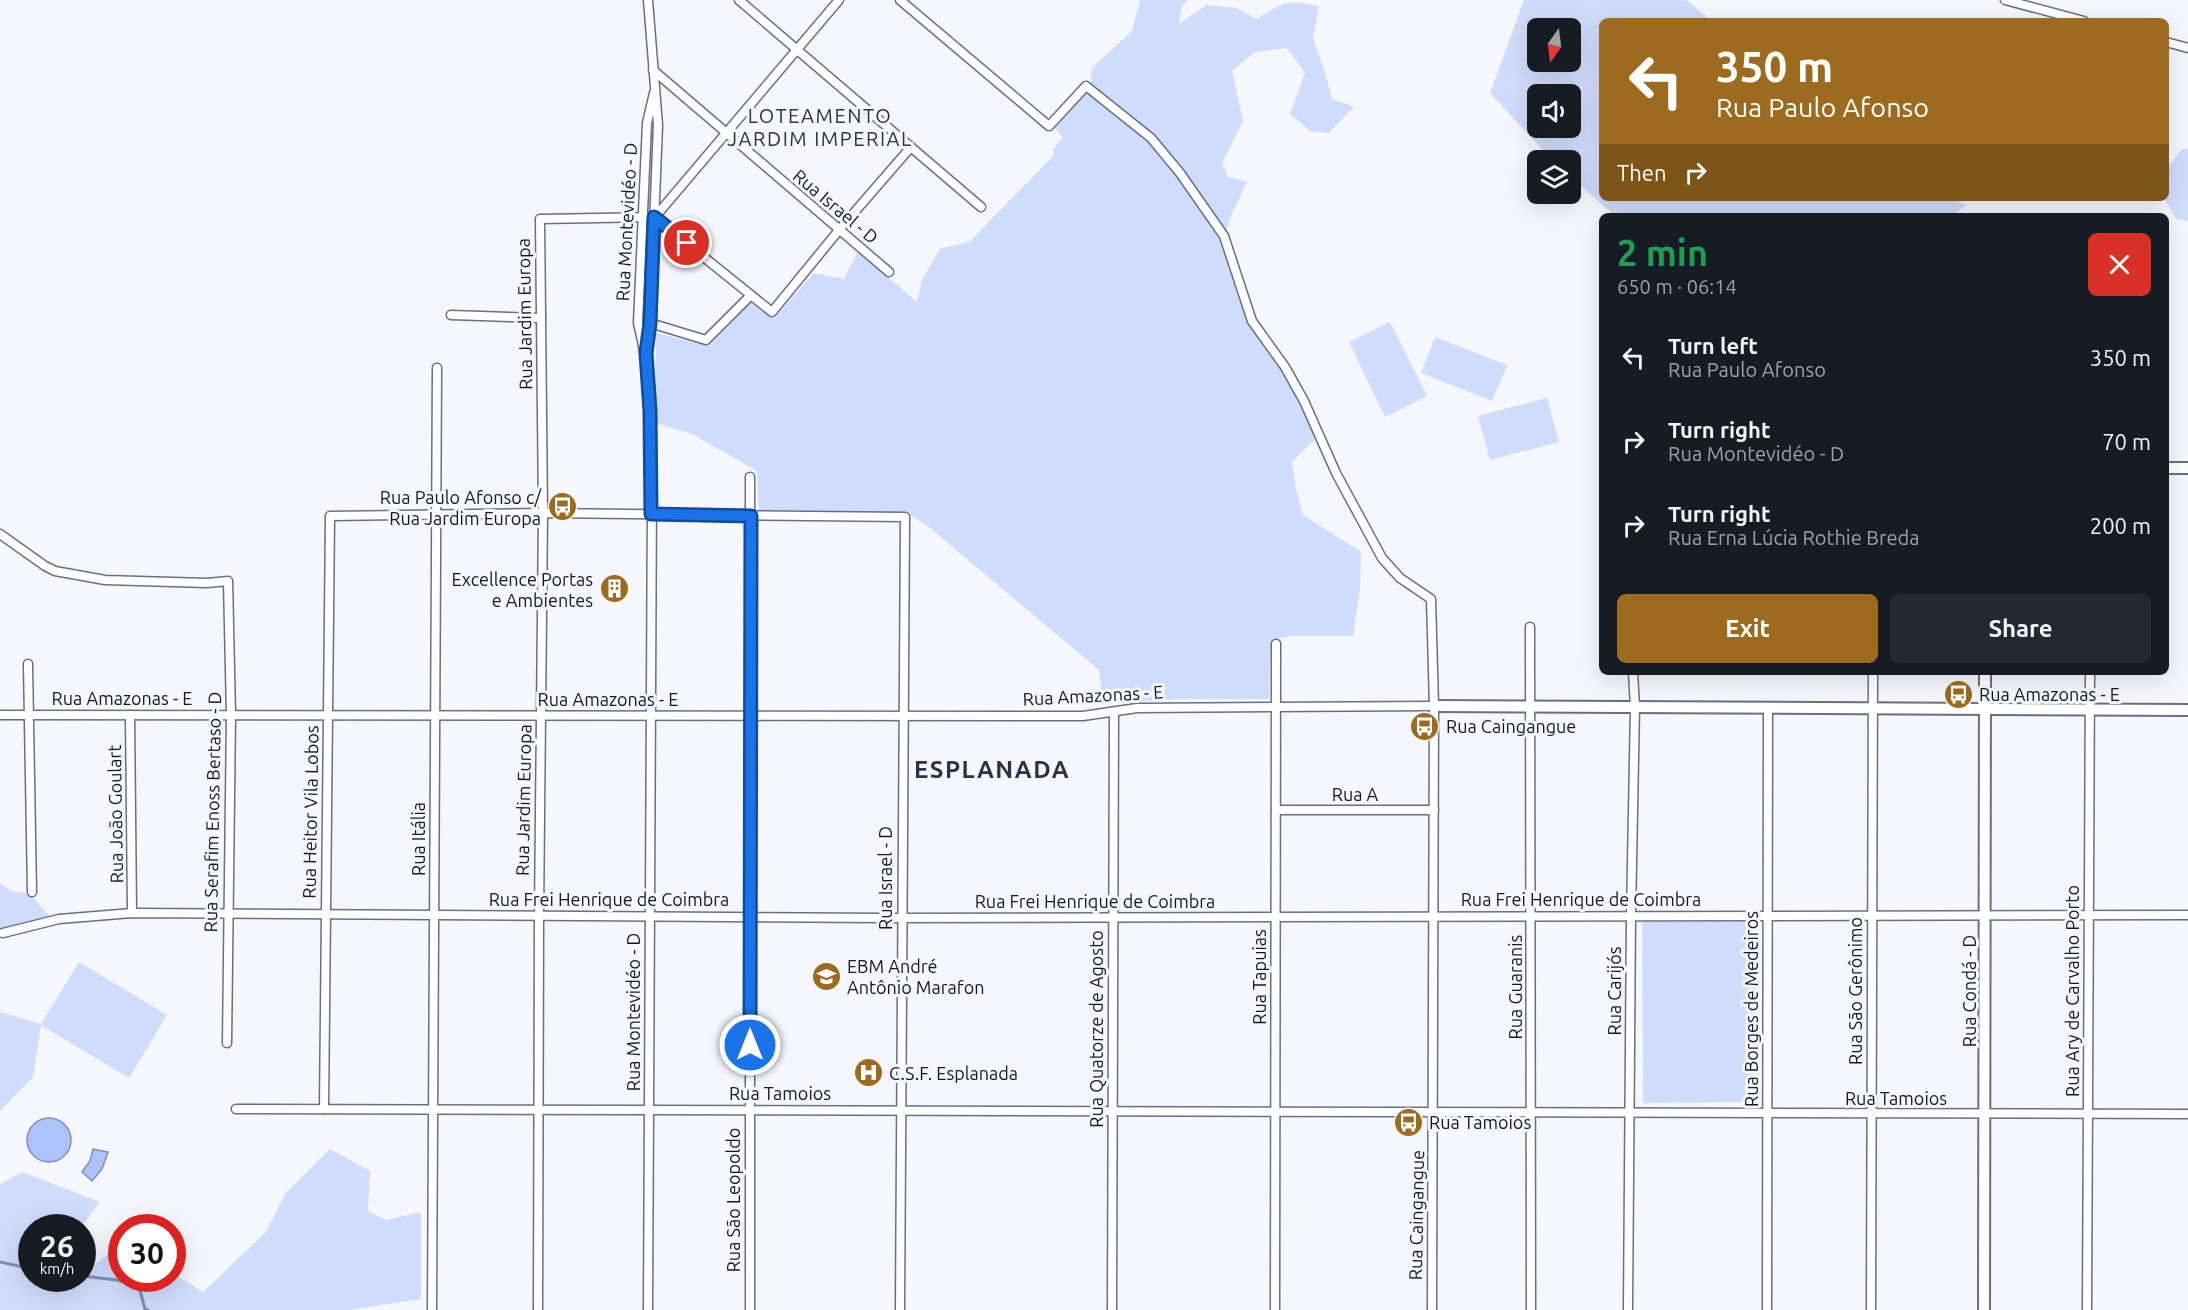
<!DOCTYPE html>
<meta charset="utf-8">
<style>
body{margin:0;font-family:Ubuntu,sans-serif;background:#242831;color:#f1f3f6;height:100vh;display:flex;flex-direction:column;font-size:22px;white-space:nowrap}
*{box-sizing:border-box;margin:0}
p{font-size:20px;color:#9ea1a6}
.icon{flex:none;width:33px;height:33px;fill:none;stroke:currentColor;stroke-width:2;stroke-linecap:round;stroke-linejoin:round}
.map{position:relative;flex:1;overflow:hidden}
.panel{position:absolute;left:1599px;top:213px;width:570px;height:462px;display:flex;flex-direction:column;background:#171b24;border-radius:9px;box-shadow:0 6px 24px #0002}
.panel>*{flex:none}
.banner{position:absolute;left:1599px;top:18px;width:570px;height:183px;border-radius:9px;box-shadow:0 6px 24px #0002;background:#9d6b20;color:#fff;overflow:hidden}
.needle{width:39px;rotate:194deg}
.tools{position:absolute;left:1527px;top:18px;display:grid;gap:12px}
.tools a{display:grid;place-items:center;width:54px;height:54px;border-radius:9px;background:#171b24;box-shadow:0 6px 24px #0002;font-size:30px}
.speed{position:absolute;left:18px;top:1214px;display:flex;gap:12px;font-size:30px;font-weight:700;text-align:center}
.speed>*{display:grid;place-content:center;width:78px;height:78px;border-radius:50%;background:#171b24;box-shadow:0 6px 24px #0002;line-height:1}
.speed small{font-size:15px;font-weight:400}
.speed .limit{border:9px solid #d22;background:#fff;color:#111}
.pin{position:absolute;display:grid;place-items:center;width:51px;height:51px;color:#fff;margin:-26px;border:3px solid #fff;border-radius:50%;box-shadow:0 2px 6px #0007}
.me{position:absolute;width:66px;margin:-33px;rotate:0deg;stroke-linejoin:round;filter:drop-shadow(0 0 4px #0008)}
.turn{display:flex;align-items:center;gap:21px;height:126px;padding:0 18px;font-size:27px}
.turn .icon{width:78px;height:78px;stroke-width:2.5}
.turn b{display:block;font-size:42px;line-height:51px}
.then{display:flex;align-items:center;height:57px;padding:0 18px;background:#0003;gap:12px;font-size:22px}
.round{display:grid;place-items:center;flex:none;width:63px;height:63px;border-radius:9px;background:#242831}
.overview{display:flex;align-items:center;justify-content:space-between;height:102px;padding:0 18px}
h1{font-size:36px;font-weight:700;line-height:45px;color:#1e9e55}
.cta{display:flex;gap:12px;margin-top:auto;padding:12px 18px}
.cta a{flex:1;height:69px;border-radius:9px;background:#9d6b20;color:#fff;font-size:24px;font-weight:700;line-height:69px;text-align:center}
.cta a+a{background:#242831;color:#f1f3f6}
ul{padding:0;list-style:none}
li{display:flex;align-items:center;gap:18px;height:84px;padding:0 18px}
li div{flex:1}
li b{display:block;font-size:22px}
li em{font-style:normal}
.map>svg:first-child{display:block}
.green{fill:#d0dcfb;fill-rule:evenodd}
.water{fill:#acc2fa;stroke:#7f8fb9;stroke-width:1.5}
.lines{fill:none;stroke-linecap:round;stroke-linejoin:round}
.stream{stroke:#7f8fb9;stroke-width:3}
.minor-casing{stroke:#656f86;stroke-width:11}
.tertiary-casing{stroke:#656f86;stroke-width:14}
.minor{stroke:#fff;stroke-width:8}
.tertiary{stroke:#fff;stroke-width:10}
.route-casing{stroke:#114b97;stroke-width:15}
.route{stroke:#1a73e8;stroke-width:10}
.labels{text-anchor:middle;dominant-baseline:central;stroke-width:6;stroke-linejoin:round;paint-order:stroke}
.street-label{font-size:18px;fill:#151822;stroke:#f5f7fc}
.poi-label{font-size:18px;fill:#151822;stroke:#f5f7fc;text-anchor:start}
.neighbourhood-label{font-size:20px;letter-spacing:1.5px;fill:#2b3348;stroke:#f5f7fc}
.district-label{font-size:24px;font-weight:bold;letter-spacing:1.5px;fill:#2b3348;stroke:#f5f7fc}
</style>
<div class="map">
<svg width="2188" height="1310" viewBox="0 0 2188 1310">
<rect width="100%" height="100%" fill="#f5f7fc"/>
<!-- green -->
<g class="green">
<path d="M1140 0H1188L1182 6 1179 24 1207 5 1236 8 1257 19C1286 0 1285 0 1319 6L1313 39 1324 69 1332 99 1354 107 1329 133 1310 131 1290 114 1305 73 1287 48 1255 52 1232 71 1243 121 1222 163 1228 177 1247 182 1233 211 1224 236 1252 321 1285 367 1318 436 1292 462 1296 489 1303 515 1361 552 1360 588 1353 636H1290L1272 640 1270 652 1269 699H1183L1103 703 1099 670 924 523 905 513 759 510 757 471 692 434 655 423 656 333 709 346 752 301 774 319 814 273 844 279 858 251 917 302 922 280 940 249 969 242 1054 155 1053 150 1063 137 1054 127 1090 89 1092 68 1132 31Z"/>
<path d="M1524 0H1687L1711 21H1602V198H1949L1966 205 1953 216H1615L1571 177 1570 160H1552L1490 93ZM1538 28H1570V62H1538ZM1538 94H1570V128H1538Z"/>
<polygon points="2188,148 2188,221 2176,219 2164,198 2166,198 2166,169 2181,150"/>
<polygon points="1390,322 1427,396 1385,417 1349,342"/>
<polygon points="1435,337 1507,365 1492,401 1421,373"/>
<polygon points="1547,398 1559,442 1490,460 1478,416"/>
<polygon points="0,883 11,891 30,894 50,917 0,931"/>
<polygon points="1642,922 1757,922 1758,1102 1643,1103"/>
<polygon points="79,962 167,1015 129,1078 41,1025 33,1077 0,1111 0,1012 41,1024"/>
<polygon points="330,1149 370,1171 368,1211 386,1220 421,1212 421,1299 349,1310 0,1310 0,1184 22,1172 100,1202 81,1227 32,1227 32,1278 82,1278 83,1274 121,1244 122,1278 172,1278 173,1273 203,1292 265,1233 286,1193"/>
</g>
<!-- water -->
<g class="water">
<circle cx="49" cy="1140" r="22"/>
<polygon points="93,1149 108,1152 102,1169 92,1181 82,1172 90,1161"/>
</g>
<g class="lines">
<!-- stream -->
<g class="stream">
<polyline points="0,1262 32,1269"/>
<polyline points="82,1276 117,1280 139,1287 145,1309 148,1310"/>
</g>
<defs>
<g id="minor">
<polyline points="739,0 981,207"/>
<polyline points="900,0 1049,126 1086,86 1151,138 1180,173 1224,236 1252,321 1285,367 1304,401 1336,473 1382,558 1400,578 1431,599 1434,706 1432,1310"/>
<polyline points="2005,0 2084,21"/>
<polyline points="2166,42 2188,48"/>
<polyline points="653,70 889,272"/>
<polyline points="654,217 772,312 839,230 911,147"/>
<polyline points="655,217 839,0"/>
<polyline points="451,315 541,318"/>
<polyline points="650,323 706,340 751,295"/>
<polyline points="647,347 650,323 658,125 648,0"/>
<polyline points="0,534 45,566 55,571 105,580 207,583 228,581 231,715 227,1043"/>
<polyline points="1530,627 1531,1310"/>
<polyline points="28,664 32,892"/>
<polyline points="0,715 1083,716 1137,708 1434,706"/>
<polyline points="130,715 132,913"/>
<polyline points="1276,810 1434,810"/>
<polyline points="3,933 59,919 132,913 886,918 2188,915"/>
<polyline points="236,1109 2188,1114"/>
<polyline points="324,1109 330,516 543,513 905,517 900,1310"/>
<polyline points="432,1310 437,368"/>
<polyline points="538,1310 539,915 543,513 540,219 654,217"/>
<path d="M648 1310 652 489C651 433 652 377 638 323L647 123 654 93"/>
<polyline points="750,1310 750,477"/>
<polyline points="1112,1310 1114,712"/>
<polyline points="1275,1310 1276,644"/>
<polyline points="1628,1310 1631,915 1635,707 1633,672"/>
<polyline points="1767,1310 1768,708"/>
<polyline points="1871,1310 1873,672"/>
<polyline points="2087,1310 2090,672"/>
</g>
<g id="tertiary">
<polyline points="2166,468 2188,468"/>
<polyline points="1434,706 2188,710"/>
<polyline points="1984,1310 1985,672"/>
</g>
</defs>
<!-- minor casing -->
<use href="#minor" class="minor-casing"/>
<!-- tertiary casing -->
<use href="#tertiary" class="tertiary-casing"/>
<!-- minor -->
<use href="#minor" class="minor"/>
<!-- tertiary -->
<use href="#tertiary" class="tertiary"/>
</g>
<g class="lines">
<defs>
<polyline id="route" points="687,243 654,217 650,323 646,353 650,411 651,514 751,516 750,1045"/>
</defs>
<!-- route casing -->
<use href="#route" class="route-casing"/>
<!-- route -->
<use href="#route" class="route"/>
</g>
<!-- icons -->
<defs>
<symbol id="bus-disc" viewBox="-11 -11 22 22"><circle r="9.5" fill="#9d6b20" stroke="#f5f7fc"/><path d="M-5-6H5V4H4V6H2V4H-2V6H-4V4H-5ZM-3.5-4V0h7V-4ZM-3.5 1.2v1.5H-2V1.2ZM2 1.2v1.5H3.5V1.2Z" fill="#fff"/></symbol>
<symbol id="building-disc" viewBox="-11 -11 22 22"><circle r="9.5" fill="#9d6b20" stroke="#f5f7fc"/><path d="M-4-6H4V6H1V3H-1V6H-4ZM-2.5-4.3h1.7v1.8h-1.7ZM.8-4.3h1.7v1.8H.8ZM-2.5-1h1.7V.8h-1.7ZM.8-1h1.7V.8H.8Z" fill="#fff"/></symbol>
<symbol id="school-disc" viewBox="-11 -11 22 22"><circle r="9.5" fill="#9d6b20" stroke="#f5f7fc"/><path d="M0-5L7-2L0 1L-7-2ZM-4 1L0 2.5L4 1V4Q0 6-4 4Z" fill="#fff"/></symbol>
<symbol id="hospital-disc" viewBox="-11 -11 22 22"><circle r="9.5" fill="#9d6b20" stroke="#f5f7fc"/><path d="M-5-5h3v3.5h4V-5h3V5h-3V1.5h-4V5h-3Z" fill="#fff"/></symbol>
</defs>
<g fill-rule="evenodd">
<use href="#bus-disc" x="546" y="490" width="33" height="33"/>
<use href="#building-disc" x="598" y="572" width="33" height="33"/>
<use href="#bus-disc" x="1942" y="678" width="33" height="33"/>
<use href="#bus-disc" x="1408" y="710" width="33" height="33"/>
<use href="#school-disc" x="810" y="960" width="33" height="33"/>
<use href="#hospital-disc" x="852" y="1056" width="33" height="33"/>
<use href="#bus-disc" x="1392" y="1106" width="33" height="33"/>
</g>
<g class="labels">
<!-- street labels -->
<g class="street-label">
<text transform="translate(836 206) rotate(40)">Rua Israel - D</text>
<text transform="translate(626 222) rotate(-87)">Rua Montevidéo - D</text>
<text transform="translate(524 314) rotate(-91)">Rua Jardim Europa</text>
<text transform="translate(1093 695) rotate(-3)">Rua Amazonas - E</text>
<text x="122" y="698">Rua Amazonas - E</text>
<text x="608" y="699">Rua Amazonas - E</text>
<text x="1355" y="794">Rua A</text>
<text transform="translate(523 800) rotate(-89)">Rua Jardim Europa</text>
<text transform="translate(212 812) rotate(-89)">Rua Serafim Enoss Bertaso - D</text>
<text transform="translate(310 812) rotate(-89)">Rua Heitor Vila Lobos</text>
<text transform="translate(115 814) rotate(-91)">Rua João Goulart</text>
<text transform="translate(418 839) rotate(-90)">Rua Itália</text>
<text transform="translate(885 878) rotate(-90)">Rua Israel - D</text>
<text x="609" y="899">Rua Frei Henrique de Coimbra</text>
<text x="1581" y="899">Rua Frei Henrique de Coimbra</text>
<text x="1095" y="901">Rua Frei Henrique de Coimbra</text>
<text transform="translate(1259 977) rotate(-90)">Rua Tapuias</text>
<text transform="translate(1515 987) rotate(-90)">Rua Guaranis</text>
<text transform="translate(1614 991) rotate(-90)">Rua Carijós</text>
<text transform="translate(1855 991) rotate(-90)">Rua São Gerônimo</text>
<text transform="translate(1969 991) rotate(-90)">Rua Condá - D</text>
<text transform="translate(2072 991) rotate(-90)">Rua Ary de Carvalho Porto</text>
<text transform="translate(1751 1009) rotate(-90)">Rua Borges de Medeiros</text>
<text transform="translate(633 1012) rotate(-90)">Rua Montevidéo - D</text>
<text transform="translate(1096 1029) rotate(-90)">Rua Quatorze de Agosto</text>
<text x="780" y="1093">Rua Tamoios</text>
<text x="1896" y="1098">Rua Tamoios</text>
<text transform="translate(733 1200) rotate(-90)">Rua São Leopoldo</text>
<text transform="translate(1416 1215) rotate(-89)">Rua Caingangue</text>
</g>
<!-- poi labels -->
<g class="poi-label">
<text x="541" y="497" text-anchor="end">Rua Paulo Afonso c/<tspan x="541" dy="21">Rua Jardim Europa</tspan></text>
<text x="593" y="579" text-anchor="end">Excellence Portas<tspan x="593" dy="21">e Ambientes</tspan></text>
<text x="1979" y="694">Rua Amazonas - E</text>
<text x="1446" y="726">Rua Caingangue</text>
<text x="847" y="966">EBM André<tspan x="847" dy="21">Antônio Marafon</tspan></text>
<text x="889" y="1073">C.S.F. Esplanada</text>
<text x="1429" y="1122">Rua Tamoios</text>
</g>
<!-- neighbourhood labels -->
<g class="neighbourhood-label">
<text x="820" y="115">LOTEAMENTO<tspan x="820" dy="23">JARDIM IMPERIAL</tspan></text>
</g>
<!-- district labels -->
<g class="district-label">
<text x="992" y="769">ESPLANADA</text>
</g>
</g>
</svg>
<div class="tools">
<a><svg class="needle" viewBox="-14 -14 28 28"><path d="M0-13l5 13h-10z" fill="#e53935"/><path d="M0 13l5-13h-10z" fill="#9ea1a6"/></svg></a>
<a><svg class="icon" aria-label="sound" viewBox="0 0 24 24"><path d="M4 9h4l5-4v14l-5-4H4zM17 9q2 3 0 6"/></svg></a>
<a><svg class="icon" aria-label="layers" viewBox="0 0 24 24"><path d="M12 4l9 5-9 5-9-5zM3 14l9 5 9-5"/></svg></a>
</div>
<div class="speed"><div>26<small>km/h</small></div><div class="limit">30</div></div>
<div class="pin" style="left:687px;top:243px;background:#d93025"><svg class="icon" aria-label="arrive" viewBox="0 0 24 24"><path d="M6 21V4h12l-3 4 3 4H6"/></svg></div>
<svg class="me" style="left:750px;top:1045px" viewBox="-20 -20 40 40"><circle r="17" fill="#1a73e8" stroke="#fff" stroke-width="3"/><path d="M0-11L8 9 0 5-8 9z" fill="#fff"/></svg>
<div class="banner">
<div class="turn"><svg class="icon" aria-label="left" viewBox="0 0 24 24"><path d="M17 20v-9H6M10 6l-5 5 5 5"/></svg><div><b>350 m</b>Rua Paulo Afonso</div></div>
<div class="then">Then<svg class="icon" aria-label="right" viewBox="0 0 24 24"><path d="M7 20v-9h11M14 6l5 5-5 5"/></svg></div>
</div>
<section class="panel">
<div class="overview"><div><h1>2 min</h1><p>650 m · 06:14</p></div><a class="round" style="background:#d93025;color:#fff"><svg class="icon" aria-label="close" viewBox="0 0 24 24"><path d="M6 6l12 12M18 6L6 18"/></svg></a></div>
<ul>
<li><svg class="icon" aria-label="left" viewBox="0 0 24 24"><path d="M17 20v-9H6M10 6l-5 5 5 5"/></svg><div><b>Turn left</b><p>Rua Paulo Afonso</p></div><em>350 m</em></li>
<li><svg class="icon" aria-label="right" viewBox="0 0 24 24"><path d="M7 20v-9h11M14 6l5 5-5 5"/></svg><div><b>Turn right</b><p>Rua Montevidéo - D</p></div><em>70 m</em></li>
<li><svg class="icon" aria-label="right" viewBox="0 0 24 24"><path d="M7 20v-9h11M14 6l5 5-5 5"/></svg><div><b>Turn right</b><p>Rua Erna Lúcia Rothie Breda</p></div><em>200 m</em></li>
</ul>
<div class="cta"><a>Exit</a><a>Share</a></div>
</section>
</div>
